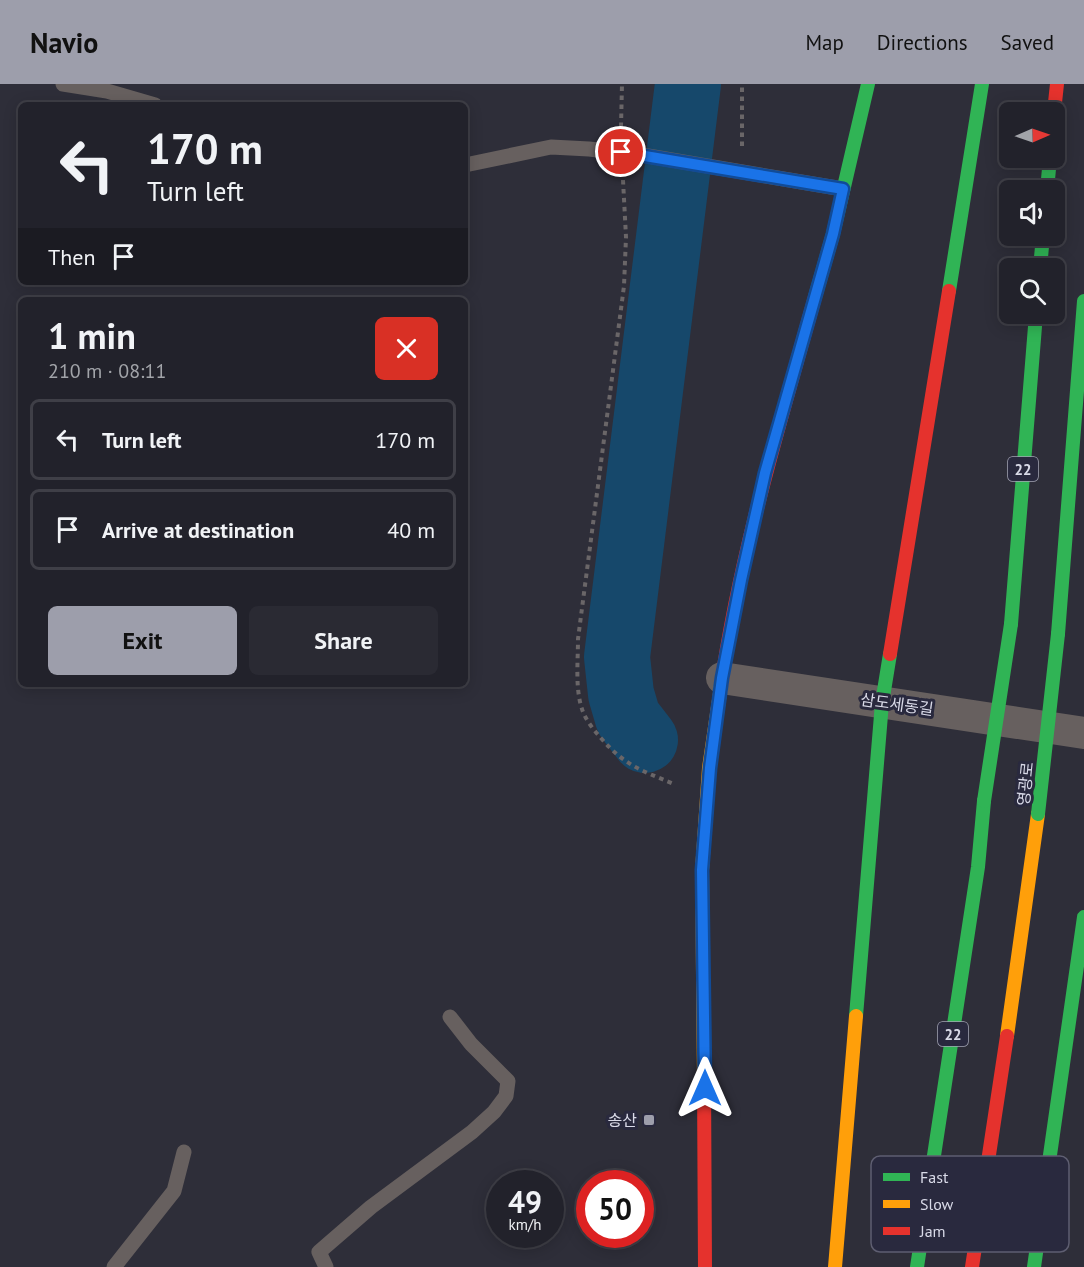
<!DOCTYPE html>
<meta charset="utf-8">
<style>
body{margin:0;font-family:"PT Sans","Noto Sans KR",sans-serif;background:#2a2a33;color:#f1f3f6;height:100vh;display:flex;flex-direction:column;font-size:22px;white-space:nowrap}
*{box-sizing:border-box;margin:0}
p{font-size:20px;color:#a2a4a9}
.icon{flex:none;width:33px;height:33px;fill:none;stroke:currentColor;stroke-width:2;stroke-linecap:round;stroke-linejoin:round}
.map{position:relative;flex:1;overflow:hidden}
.panel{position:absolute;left:18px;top:213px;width:450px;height:390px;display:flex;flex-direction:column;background:#22222b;border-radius:9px;box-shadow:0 3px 15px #0003,0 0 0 2px #3f3f47}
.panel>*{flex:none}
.guide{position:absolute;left:18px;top:18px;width:450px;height:183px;border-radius:9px;box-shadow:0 3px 15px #0003,0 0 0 2px #3f3f47;background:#22222b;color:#f1f3f6;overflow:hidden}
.needle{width:39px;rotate:88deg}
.buttons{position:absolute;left:999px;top:18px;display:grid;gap:12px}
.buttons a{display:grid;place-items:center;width:66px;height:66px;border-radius:9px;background:#22222b;box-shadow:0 3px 15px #0003,0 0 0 2px #3f3f47;font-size:30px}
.speed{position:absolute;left:486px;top:1086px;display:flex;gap:12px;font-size:30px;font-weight:700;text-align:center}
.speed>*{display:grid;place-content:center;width:78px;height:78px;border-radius:50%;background:#22222b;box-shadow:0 3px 15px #0003,0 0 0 2px #3f3f47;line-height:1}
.speed small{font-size:15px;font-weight:400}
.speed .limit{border:9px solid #d22;background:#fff;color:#111}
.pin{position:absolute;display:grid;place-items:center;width:51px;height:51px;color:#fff;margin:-26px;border:3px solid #fff;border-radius:50%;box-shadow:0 2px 6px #0007}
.me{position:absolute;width:66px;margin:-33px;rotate:0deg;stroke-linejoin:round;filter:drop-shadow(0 0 4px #0008)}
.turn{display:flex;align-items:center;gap:21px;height:126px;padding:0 30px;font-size:27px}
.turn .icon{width:78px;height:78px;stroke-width:2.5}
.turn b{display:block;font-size:42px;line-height:51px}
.then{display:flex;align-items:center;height:57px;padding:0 30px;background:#0003;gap:12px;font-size:22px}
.round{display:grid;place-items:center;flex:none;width:63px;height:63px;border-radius:9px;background:#2a2a33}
.summary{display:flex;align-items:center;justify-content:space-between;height:102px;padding:0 30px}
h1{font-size:36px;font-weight:800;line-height:45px}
.button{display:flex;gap:12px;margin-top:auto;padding:12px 30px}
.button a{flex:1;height:69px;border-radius:9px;background:#9d9eab;color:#111;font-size:24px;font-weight:800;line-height:69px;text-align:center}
.button a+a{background:#2a2a33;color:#f1f3f6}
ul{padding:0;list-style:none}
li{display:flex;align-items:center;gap:18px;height:81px;margin:0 12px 9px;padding:0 18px;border:3px solid #3f3f47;border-radius:9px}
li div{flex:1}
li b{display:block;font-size:22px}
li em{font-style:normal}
header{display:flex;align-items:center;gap:36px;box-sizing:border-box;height:84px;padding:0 30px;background:#9d9eab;color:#111}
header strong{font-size:28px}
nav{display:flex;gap:33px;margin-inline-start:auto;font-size:21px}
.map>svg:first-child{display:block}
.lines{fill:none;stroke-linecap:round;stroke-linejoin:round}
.river{stroke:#16486b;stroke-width:66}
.path{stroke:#6a6668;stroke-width:4;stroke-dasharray:4.5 4.5;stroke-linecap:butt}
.lane{stroke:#67605f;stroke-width:15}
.street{stroke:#67605f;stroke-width:32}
.fast{stroke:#30b455;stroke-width:14}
.slow{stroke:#ff9f0a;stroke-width:14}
.jam{stroke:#e5322d;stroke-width:14}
.fast-bridge{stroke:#30b455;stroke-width:14}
.route-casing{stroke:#114b97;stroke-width:15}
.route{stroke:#1a73e8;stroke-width:10}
.poi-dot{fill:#9d9eab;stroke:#29293e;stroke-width:2}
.labels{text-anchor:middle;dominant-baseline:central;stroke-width:6;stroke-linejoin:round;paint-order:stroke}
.shield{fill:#29293e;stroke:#a4a5b5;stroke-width:1.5}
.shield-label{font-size:15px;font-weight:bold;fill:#d9dae8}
.street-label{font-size:16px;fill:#d9dae8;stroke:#29293e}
.poi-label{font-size:16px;fill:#d9dae8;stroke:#29293e;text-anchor:end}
.key{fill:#29293e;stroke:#5e5e71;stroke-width:1.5}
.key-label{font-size:16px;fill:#d9dae8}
</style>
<header>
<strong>Navio</strong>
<nav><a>Map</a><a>Directions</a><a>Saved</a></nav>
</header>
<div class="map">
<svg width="1084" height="1183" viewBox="0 0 1084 1183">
<rect width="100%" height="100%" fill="#2e2e39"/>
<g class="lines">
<!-- river -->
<polyline class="river" points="645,656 628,634 621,610 617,573 688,0"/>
<!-- path -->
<g class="path">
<polyline points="621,43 622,0"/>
<polyline points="742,62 742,0"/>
<path d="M623 96 626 153 624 202 578 555C578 578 575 604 582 625 585 635 593 645 600 653 624 681 640 686 674 700"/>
</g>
<!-- lane -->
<g class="lane">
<polyline points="63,0 107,7 155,21"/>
<polyline points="465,81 551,63 589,65 642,71 843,105"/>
<polyline points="114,1183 174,1107 184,1068"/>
<polyline points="326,1183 319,1168 371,1123 472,1048 494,1028 506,1012 508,997 471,960 450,933"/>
</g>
<!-- street -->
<polyline class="street" points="722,594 1084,649"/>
<!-- fast -->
<g class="fast">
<polyline points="1047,106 1050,74"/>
<polyline points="1040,184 1043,152"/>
<polyline points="949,207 982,0"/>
<polyline points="815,213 833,150 868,0"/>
<polyline points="1011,540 1036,230"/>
<polyline points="1058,550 1084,217"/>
<polyline points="856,932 882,619 890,570"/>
<polyline points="917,1183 978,783 984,717"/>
<polyline points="1034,1183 1084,833"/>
</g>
<!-- slow -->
<g class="slow">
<polyline points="1007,952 1038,730"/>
<polyline points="704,996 702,786 709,684 721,602"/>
<polyline points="835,1183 856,932"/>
</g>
<!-- jam -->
<g class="jam">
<polyline points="1054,28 1057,0"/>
<polyline points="890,570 949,207"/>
<path d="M721 602C740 470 779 342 815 213"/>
<polyline points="704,996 705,1183"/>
<polyline points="972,1183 1007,952"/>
</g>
<!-- fast-bridge -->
<g class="fast-bridge">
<polyline points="984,717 1011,540"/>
<polyline points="1038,730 1058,550"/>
</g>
</g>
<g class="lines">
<defs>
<polyline id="route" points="621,68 843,105 833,150 765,389 741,496 722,594 710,684 702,786 705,1004"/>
</defs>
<!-- route casing -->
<use href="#route" class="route-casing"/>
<!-- route -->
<use href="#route" class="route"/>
</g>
<!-- markers -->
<rect class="poi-dot" x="643" y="1030" width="12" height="12" rx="3"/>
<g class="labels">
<!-- shield labels -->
<g class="shield">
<rect x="1008" y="373" width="30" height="24" rx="4.5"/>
<rect x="938" y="938" width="30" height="24" rx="4.5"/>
</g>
<g class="shield-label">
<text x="1023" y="385">22</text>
<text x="953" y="950">22</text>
</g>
<!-- street labels -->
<g class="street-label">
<text transform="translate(897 620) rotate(8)">삼도세동길</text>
<text transform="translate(1025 700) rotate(-84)">영광로</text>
</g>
<!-- poi labels -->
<g class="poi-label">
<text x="637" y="1036">송산</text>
</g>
</g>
<!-- legend -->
<rect x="871" y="1072" width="198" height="96" rx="9" class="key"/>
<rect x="883" y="1089" width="27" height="8" fill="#30b455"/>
<rect x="883" y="1116" width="27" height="8" fill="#ff9f0a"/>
<rect x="883" y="1143" width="27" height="8" fill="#e5322d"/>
<g class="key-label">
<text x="920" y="1099">Fast</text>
<text x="920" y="1126">Slow</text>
<text x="920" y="1153">Jam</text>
</g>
</svg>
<div class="buttons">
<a><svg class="needle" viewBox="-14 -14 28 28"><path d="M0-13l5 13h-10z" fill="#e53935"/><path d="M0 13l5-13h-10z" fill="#a2a4a9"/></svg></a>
<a><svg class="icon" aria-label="sound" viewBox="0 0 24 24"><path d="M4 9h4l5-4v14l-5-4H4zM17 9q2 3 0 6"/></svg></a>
<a><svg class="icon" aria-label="search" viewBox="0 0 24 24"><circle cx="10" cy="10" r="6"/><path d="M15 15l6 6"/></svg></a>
</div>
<div class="speed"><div>49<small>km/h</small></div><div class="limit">50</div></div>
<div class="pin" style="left:621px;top:68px;background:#d93025"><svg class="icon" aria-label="arrive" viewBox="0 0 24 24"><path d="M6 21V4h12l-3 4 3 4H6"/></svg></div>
<svg class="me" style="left:705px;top:1004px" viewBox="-20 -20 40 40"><path d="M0-17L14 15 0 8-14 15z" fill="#1a73e8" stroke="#fff" stroke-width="4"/></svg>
<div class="guide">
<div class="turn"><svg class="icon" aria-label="left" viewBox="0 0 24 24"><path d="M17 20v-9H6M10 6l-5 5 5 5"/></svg><div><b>170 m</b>Turn left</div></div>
<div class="then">Then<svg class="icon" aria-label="arrive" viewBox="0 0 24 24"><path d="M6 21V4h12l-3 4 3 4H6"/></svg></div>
</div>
<section class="panel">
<div class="summary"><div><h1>1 min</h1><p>210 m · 08:11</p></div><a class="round" style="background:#d93025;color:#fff"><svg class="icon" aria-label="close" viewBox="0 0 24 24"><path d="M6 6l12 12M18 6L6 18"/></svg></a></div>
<ul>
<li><svg class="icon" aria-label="left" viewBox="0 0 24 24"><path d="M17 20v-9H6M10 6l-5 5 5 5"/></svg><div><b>Turn left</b></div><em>170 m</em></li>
<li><svg class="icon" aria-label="arrive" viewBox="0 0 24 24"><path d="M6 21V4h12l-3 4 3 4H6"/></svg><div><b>Arrive at destination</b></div><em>40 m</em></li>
</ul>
<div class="button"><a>Exit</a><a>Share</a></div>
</section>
</div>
